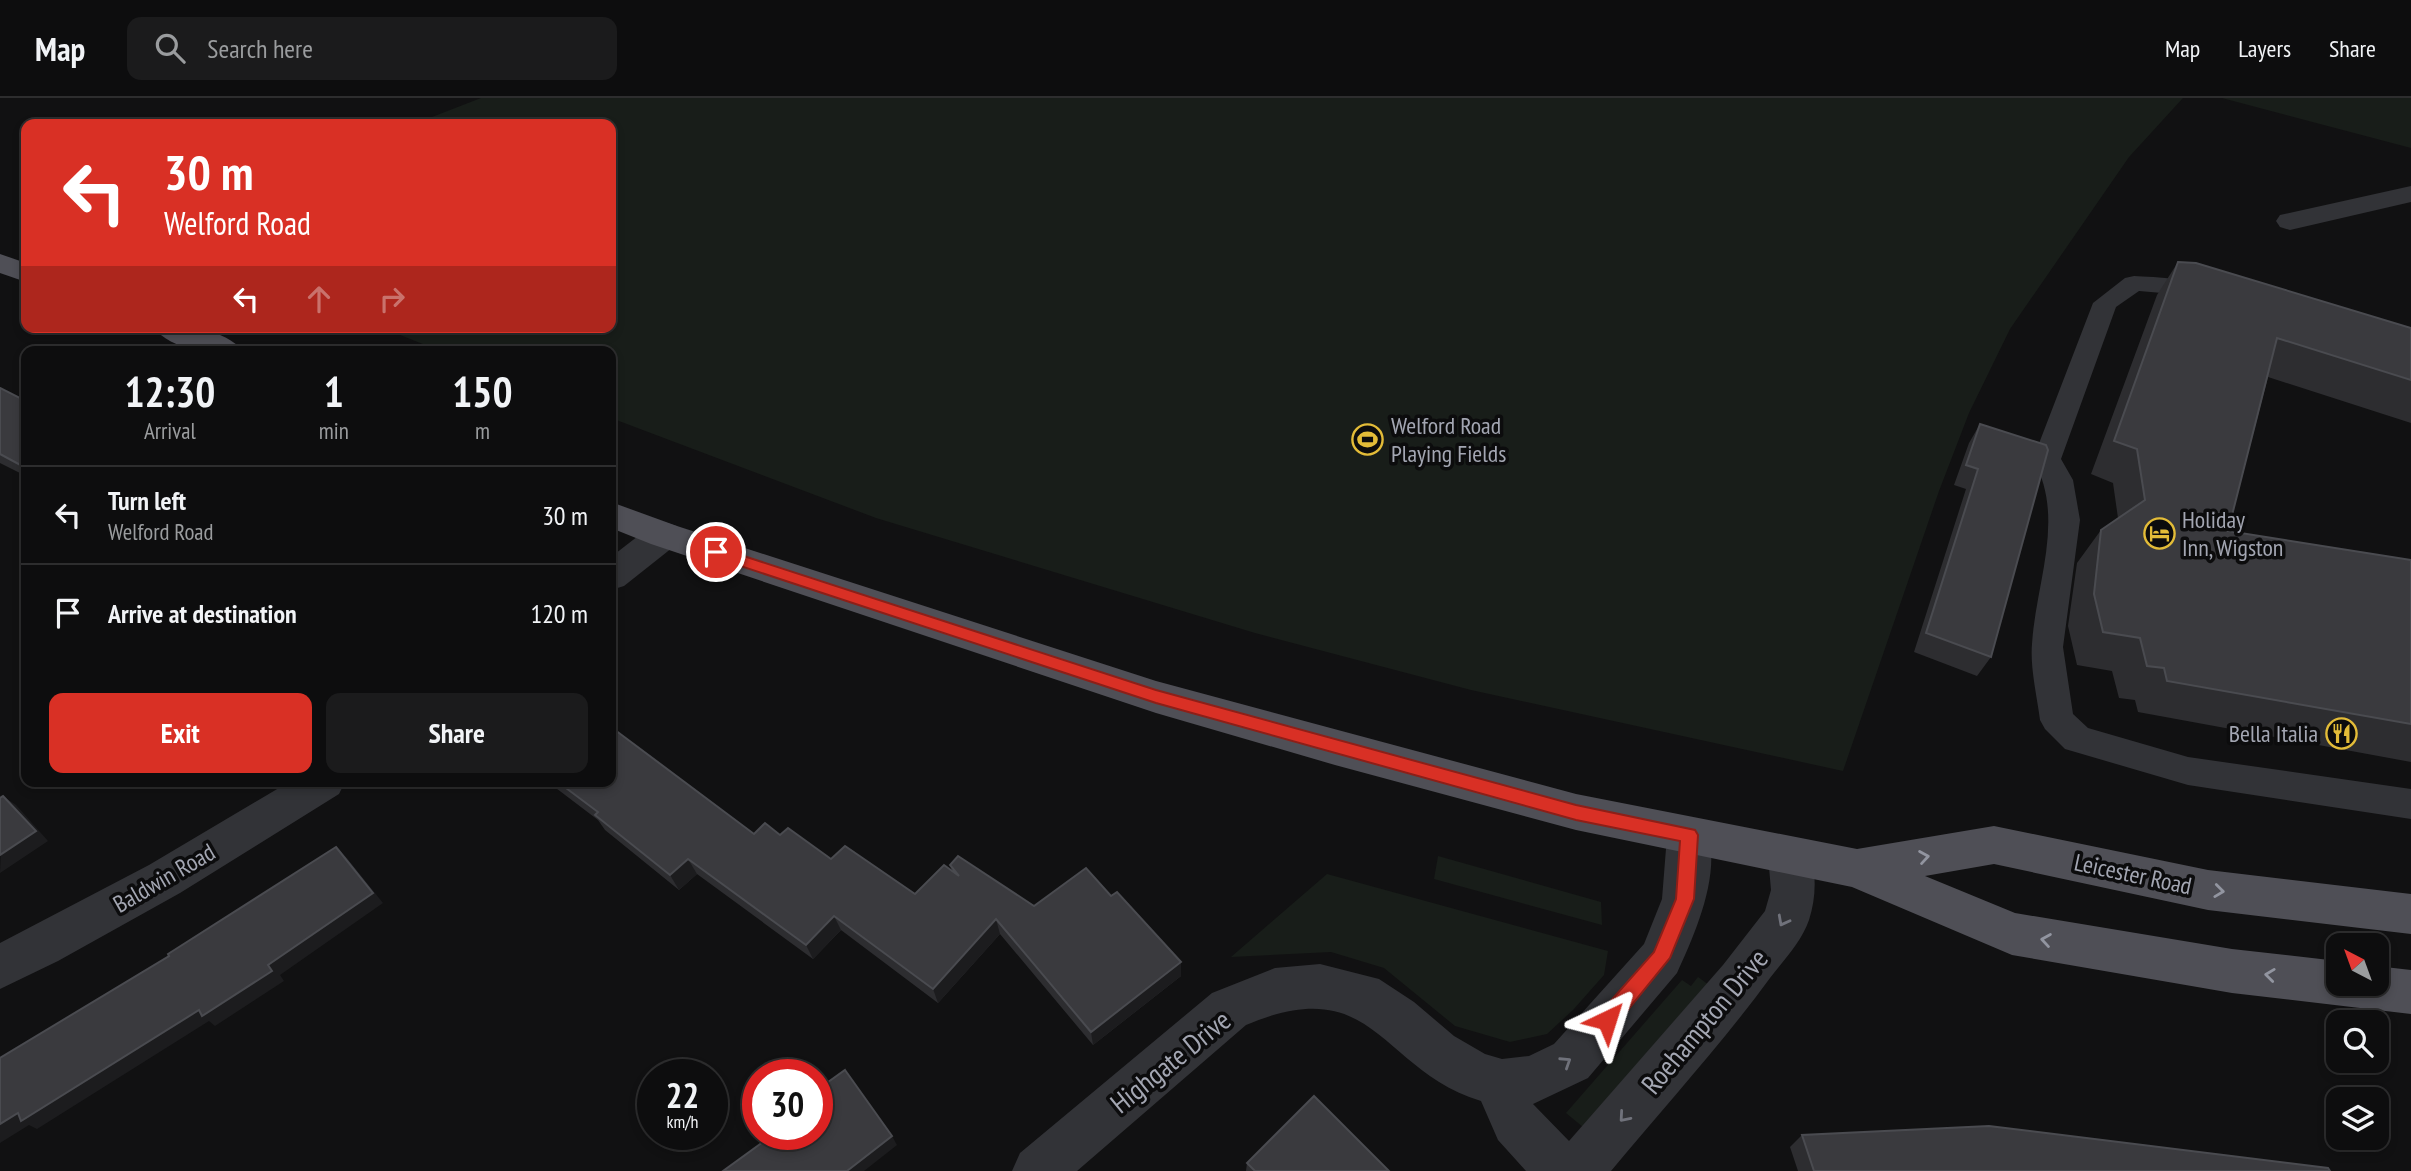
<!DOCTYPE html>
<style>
body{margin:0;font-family:"PT Sans Narrow",sans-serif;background:#1b1b1c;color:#f1f3f6;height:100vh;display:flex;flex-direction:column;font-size:26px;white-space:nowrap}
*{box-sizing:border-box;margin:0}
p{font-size:23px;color:#9a9c9e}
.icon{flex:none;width:38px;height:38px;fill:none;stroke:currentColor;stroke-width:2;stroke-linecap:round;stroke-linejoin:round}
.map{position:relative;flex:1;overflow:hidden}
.side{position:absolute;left:21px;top:248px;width:595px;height:441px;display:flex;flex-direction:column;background:#0d0d0e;border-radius:14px;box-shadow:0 4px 10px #0003,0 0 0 2px #2d2d2e}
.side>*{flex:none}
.hud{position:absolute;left:21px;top:21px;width:595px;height:214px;border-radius:14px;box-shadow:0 4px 10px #0003,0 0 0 2px #2d2d2e;background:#d93025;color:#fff;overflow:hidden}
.needle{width:46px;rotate:319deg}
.controls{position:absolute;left:2326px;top:835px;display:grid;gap:14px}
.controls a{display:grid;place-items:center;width:63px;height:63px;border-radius:14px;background:#0d0d0e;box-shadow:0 4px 10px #0003,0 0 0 2px #2d2d2e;font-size:35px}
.speed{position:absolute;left:637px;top:961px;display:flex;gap:14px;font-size:35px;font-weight:700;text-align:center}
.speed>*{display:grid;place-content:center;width:91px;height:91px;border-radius:50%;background:#0d0d0e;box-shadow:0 4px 10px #0003,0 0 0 2px #2d2d2e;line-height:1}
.speed small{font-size:18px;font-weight:400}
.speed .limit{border:10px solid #d22;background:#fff;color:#111}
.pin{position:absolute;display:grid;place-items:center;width:60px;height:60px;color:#fff;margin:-30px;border:4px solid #fff;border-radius:50%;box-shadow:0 2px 7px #0007}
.me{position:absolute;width:77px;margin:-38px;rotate:41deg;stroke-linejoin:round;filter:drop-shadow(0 0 5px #0008)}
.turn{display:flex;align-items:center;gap:24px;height:147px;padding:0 28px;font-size:32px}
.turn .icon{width:91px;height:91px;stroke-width:2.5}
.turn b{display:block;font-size:49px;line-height:60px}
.lanes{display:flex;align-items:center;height:66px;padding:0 28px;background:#0003;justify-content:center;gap:35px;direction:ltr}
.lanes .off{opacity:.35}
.eta{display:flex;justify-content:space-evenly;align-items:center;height:119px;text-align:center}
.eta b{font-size:42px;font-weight:700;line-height:49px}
.cta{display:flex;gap:14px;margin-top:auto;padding:14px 28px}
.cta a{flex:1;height:80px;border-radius:14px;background:#d93025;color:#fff;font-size:28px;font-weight:700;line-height:80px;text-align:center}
.cta a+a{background:#1b1b1c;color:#f1f3f6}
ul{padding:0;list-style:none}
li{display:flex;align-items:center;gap:21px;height:98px;padding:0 28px;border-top:2px solid #2d2d2e}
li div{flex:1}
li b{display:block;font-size:26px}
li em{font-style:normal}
header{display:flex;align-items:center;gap:42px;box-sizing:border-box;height:98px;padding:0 35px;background:#0d0d0e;border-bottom:2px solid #2d2d2e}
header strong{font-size:33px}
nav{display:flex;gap:38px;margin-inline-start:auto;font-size:24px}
.search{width:490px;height:63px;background:#1b1b1c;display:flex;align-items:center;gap:18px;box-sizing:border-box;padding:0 24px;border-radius:14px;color:#9a9c9e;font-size:26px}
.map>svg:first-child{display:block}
.green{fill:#181d19}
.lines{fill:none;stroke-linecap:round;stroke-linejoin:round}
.service{fill:#323337;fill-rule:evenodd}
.minor{fill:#323337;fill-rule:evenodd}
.primary{fill:#4f4f56;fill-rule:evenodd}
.wall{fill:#2d2d30}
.shaded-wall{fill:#1c1c1e}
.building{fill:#3a3a3e;stroke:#4a4b50;stroke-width:2}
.oneway{stroke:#9295a0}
.oneway2{stroke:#70727b}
.route{fill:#d93025;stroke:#8d1f18;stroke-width:2}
.labels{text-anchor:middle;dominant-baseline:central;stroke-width:7;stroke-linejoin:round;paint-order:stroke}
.poi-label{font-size:24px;fill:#a3a6b2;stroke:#0c0c0d;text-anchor:start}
.street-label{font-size:24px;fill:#a3a6b2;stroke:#0c0c0d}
.near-street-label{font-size:28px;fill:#a3a6b2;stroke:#0c0c0d}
</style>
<header>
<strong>Map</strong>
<div class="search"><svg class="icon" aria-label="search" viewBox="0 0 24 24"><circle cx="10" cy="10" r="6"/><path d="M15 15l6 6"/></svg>Search here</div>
<nav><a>Map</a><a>Layers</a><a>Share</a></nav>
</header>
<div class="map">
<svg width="2411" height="1073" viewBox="0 0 2411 1073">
<rect width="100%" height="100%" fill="#111112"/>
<!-- green -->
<g class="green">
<polygon points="481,0 2183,0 2129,59 2010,231 1969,315 1939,393 1843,673 1471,592 1255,535 876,420 611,320 611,254 443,254 380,229 611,229 611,26 414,26"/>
<polygon points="2222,0 2411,0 2411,50"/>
<polygon points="1438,758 1601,804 1602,827 1434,781"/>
<polygon points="1327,776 1608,853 1604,877 1573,912 1547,936 1510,944 1455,928 1384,870 1331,854 1231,859"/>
<polygon points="1698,879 1709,887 1583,1029 1566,1015 1682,882 1691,888"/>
</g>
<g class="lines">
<!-- service -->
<path class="service" d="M2134 178C2154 179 2203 180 2214 197L2211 202 2202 204 2174 196 2139 193 2116 209 2061 361 2073 382 2080 422 2063 549 2073 616 2088 630 2188 659 2411 691V721L2188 687 2065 651 2045 631 2040 622C2037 598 2030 570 2032 546 2036 483 2066 420 2033 361L2093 205 2125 180Z"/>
<!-- minor -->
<g class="minor">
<polygon points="2411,88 2411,104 2290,132 2280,129 2276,123 2280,117"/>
<polygon points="664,424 677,428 682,437 677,446 624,488 611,492 611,459 651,428"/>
<polygon points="289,684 345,684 339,696 180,795 58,863 0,891 0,845 149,767"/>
<path d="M1689 719 1704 725C1725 768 1696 834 1677 875L1588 980 1533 1006 1569 1043 1723 867 1765 813 1771 792 1768 758 1774 744 1790 739 1806 744C1817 769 1817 797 1809 822 1802 843 1784 862 1770 880 1721 947 1664 1009 1611 1073H1526L1498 1042 1481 1003C1379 972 1376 872 1246 927L1077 1073H1012L1020 1055 1212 895 1275 870 1320 866 1379 881 1414 904 1454 938 1485 956 1502 961 1529 958 1554 946 1644 846 1662 801 1667 738 1674 725Z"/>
</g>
<!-- primary -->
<g class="primary">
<polygon points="0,156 26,165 26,184 0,175"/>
<path d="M154 229C180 229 226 229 243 254 216 254 170 254 154 229Z"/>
<polygon points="611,404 677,428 1156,583 1576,696 1857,751 1994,728 2208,772 2411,796 2411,836 2208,812 1994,766 1925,778 2015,815 2232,851 2338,863 2338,886 2376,886 2376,868 2411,872 2411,916 2232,895 2012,857 1852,789 1576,732 1335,667 1156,615 651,446 611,430"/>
</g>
</g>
<!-- wall -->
<g class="wall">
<polygon points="2178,164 2411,230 2411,325 2268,279 2228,433 2411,462 2411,664 2138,614 2135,602 2119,600 2112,573 2077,567 2068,528 2077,465 2101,432 2118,420 2113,385 2091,376 2157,197"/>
<polygon points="0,290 26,303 26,378 0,365"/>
<polygon points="1980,326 1991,559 1977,578 1914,554 1966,391 1954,387 1969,345"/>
<polygon points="548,684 611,684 754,736 780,737 831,761 915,796 952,773 950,767 1034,808 1111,798 1181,864 1181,878 1093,947 1000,836 938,905 841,832 813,861 697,776 679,792 605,732 598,722"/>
<polygon points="1802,1037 2330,1073 1798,1073 1790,1049"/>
<polygon points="1247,1065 1389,1073 1246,1073"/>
</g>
<!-- shaded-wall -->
<g class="shaded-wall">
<polygon points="3,698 16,707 48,743 0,775"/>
<polygon points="336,749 347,760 383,805 280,877 284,883 215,928 209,923 37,1031 29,1027 0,1045 0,1026 268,867"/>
<polygon points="688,761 697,776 679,792 670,777"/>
<polygon points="834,818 841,832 813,861 806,847"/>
<polygon points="996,821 1000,836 938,905 933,891"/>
<polygon points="1181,864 1181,878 1093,947 1091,934"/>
<polygon points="892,1038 897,1047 864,1073 847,1073"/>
</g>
<!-- building -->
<g class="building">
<polygon points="2178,164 2196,165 2411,230 2411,282 2277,240 2228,433 2411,462 2411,626 2167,583 2164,570 2147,568 2140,540 2103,534 2094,496 2101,432 2145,402 2137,351 2114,343"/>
<polygon points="0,290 26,303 26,370 0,356"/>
<polygon points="1980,326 2046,347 2048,352 1991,559 1926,535 1978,371 1966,367"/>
<polygon points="611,629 754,736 765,725 780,737 788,730 831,761 845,748 915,796 944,767 959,778 950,767 958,758 1034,808 1086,770 1111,798 1117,794 1181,864 1091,934 996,821 933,891 834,818 806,847 688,761 670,777 595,717 598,714 558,684 611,684"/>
<polygon points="3,698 36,733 0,757 0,700"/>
<polygon points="336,749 373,795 268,867 272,873 202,918 199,912 21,1023 18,1015 0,1026 0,960 169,858 168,856"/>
<polygon points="845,972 892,1038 847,1073 723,1073 774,1036 817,1036 817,992"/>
<polygon points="1314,998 1389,1073 1255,1073 1247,1065"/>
<polygon points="1989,1028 2328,1070 2330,1073 1814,1073 1802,1037"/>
</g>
<!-- one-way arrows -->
<defs><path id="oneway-chevron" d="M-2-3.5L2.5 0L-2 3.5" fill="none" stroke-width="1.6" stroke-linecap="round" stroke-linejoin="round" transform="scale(1.75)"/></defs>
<g class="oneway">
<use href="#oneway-chevron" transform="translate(1924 759) rotate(-9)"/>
<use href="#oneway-chevron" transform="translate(2219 793) rotate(7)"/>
<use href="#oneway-chevron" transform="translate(2046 842) rotate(-171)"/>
<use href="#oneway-chevron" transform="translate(2270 877) rotate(-173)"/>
</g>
<g class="oneway2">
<use href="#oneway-chevron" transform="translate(1783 823) rotate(118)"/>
<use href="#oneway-chevron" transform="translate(1566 964) rotate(-33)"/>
<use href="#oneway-chevron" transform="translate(1624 1019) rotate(131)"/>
</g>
<!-- route -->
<polygon class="route" points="716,449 1156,592 1576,707 1695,732 1698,737 1694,801 1670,860 1614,929 1607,932 1600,929 1597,922 1600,915 1654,854 1676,801 1680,743 1576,722 1156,605 710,458 708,454"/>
<!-- icons -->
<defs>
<symbol id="stadium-ring" viewBox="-11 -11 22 22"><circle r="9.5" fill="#0c0c0d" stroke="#e3bc38" stroke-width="1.5"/><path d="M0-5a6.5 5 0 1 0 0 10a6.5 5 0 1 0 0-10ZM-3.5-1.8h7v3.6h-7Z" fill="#e3bc38"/></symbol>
<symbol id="hotel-ring" viewBox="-11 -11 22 22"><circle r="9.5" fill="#0c0c0d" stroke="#e3bc38" stroke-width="1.5"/><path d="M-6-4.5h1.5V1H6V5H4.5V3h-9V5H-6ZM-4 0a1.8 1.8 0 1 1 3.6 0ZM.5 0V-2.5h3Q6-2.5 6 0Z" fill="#e3bc38"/></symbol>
<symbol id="restaurant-ring" viewBox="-11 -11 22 22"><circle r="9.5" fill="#0c0c0d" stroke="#e3bc38" stroke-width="1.5"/><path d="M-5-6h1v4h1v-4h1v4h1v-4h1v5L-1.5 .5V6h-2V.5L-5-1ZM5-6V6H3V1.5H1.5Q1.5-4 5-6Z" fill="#e3bc38"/></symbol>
</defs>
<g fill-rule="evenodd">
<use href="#stadium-ring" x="1350" y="324" width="35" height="35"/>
<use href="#hotel-ring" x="2142" y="418" width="35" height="35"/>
<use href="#restaurant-ring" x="2324" y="618" width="35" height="35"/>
</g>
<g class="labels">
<!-- poi labels -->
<g class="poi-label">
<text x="1391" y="327">Welford Road<tspan x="1391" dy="28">Playing Fields</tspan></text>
<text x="2182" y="421">Holiday<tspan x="2182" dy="28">Inn, Wigston</tspan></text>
<text x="2318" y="635" text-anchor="end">Bella Italia</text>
</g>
<!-- street labels -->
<g class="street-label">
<text transform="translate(2133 776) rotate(12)">Leicester Road</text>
<text transform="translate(164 780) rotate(-30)">Baldwin Road</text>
</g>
<!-- near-street labels -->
<g class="near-street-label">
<text transform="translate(1704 923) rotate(-50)">Roehampton Drive</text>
<text transform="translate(1170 963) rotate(-39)">Highgate Drive</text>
</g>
</g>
</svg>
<div class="controls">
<a><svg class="needle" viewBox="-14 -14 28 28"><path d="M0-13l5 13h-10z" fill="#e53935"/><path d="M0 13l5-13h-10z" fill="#9a9c9e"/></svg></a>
<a><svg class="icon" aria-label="search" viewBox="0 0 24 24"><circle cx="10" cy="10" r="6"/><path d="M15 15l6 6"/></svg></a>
<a><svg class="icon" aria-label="layers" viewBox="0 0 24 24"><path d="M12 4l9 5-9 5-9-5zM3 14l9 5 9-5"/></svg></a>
</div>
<div class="speed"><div>22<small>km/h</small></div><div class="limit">30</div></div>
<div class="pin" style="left:716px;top:454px;background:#d93025"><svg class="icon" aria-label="arrive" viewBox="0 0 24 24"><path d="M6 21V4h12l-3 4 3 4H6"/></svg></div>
<svg class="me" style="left:1607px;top:922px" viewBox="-20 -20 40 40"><path d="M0-17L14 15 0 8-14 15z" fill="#d93025" stroke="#fff" stroke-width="4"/></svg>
<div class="hud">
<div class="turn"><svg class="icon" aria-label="left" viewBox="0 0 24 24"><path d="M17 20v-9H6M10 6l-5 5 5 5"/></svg><div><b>30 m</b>Welford Road</div></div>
<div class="lanes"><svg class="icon" aria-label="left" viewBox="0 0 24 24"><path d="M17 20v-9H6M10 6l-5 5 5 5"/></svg><svg class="icon off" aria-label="ahead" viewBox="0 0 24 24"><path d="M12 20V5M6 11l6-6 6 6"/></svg><svg class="icon off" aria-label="right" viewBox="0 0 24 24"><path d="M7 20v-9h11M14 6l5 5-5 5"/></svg></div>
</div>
<section class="side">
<div class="eta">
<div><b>12:30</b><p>Arrival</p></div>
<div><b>1</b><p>min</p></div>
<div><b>150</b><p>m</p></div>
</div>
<ul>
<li><svg class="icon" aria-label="left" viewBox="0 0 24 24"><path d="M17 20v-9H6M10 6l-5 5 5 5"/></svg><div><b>Turn left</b><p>Welford Road</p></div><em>30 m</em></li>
<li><svg class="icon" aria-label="arrive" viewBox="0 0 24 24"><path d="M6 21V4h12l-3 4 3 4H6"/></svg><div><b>Arrive at destination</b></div><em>120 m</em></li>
</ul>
<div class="cta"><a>Exit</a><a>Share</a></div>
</section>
</div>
